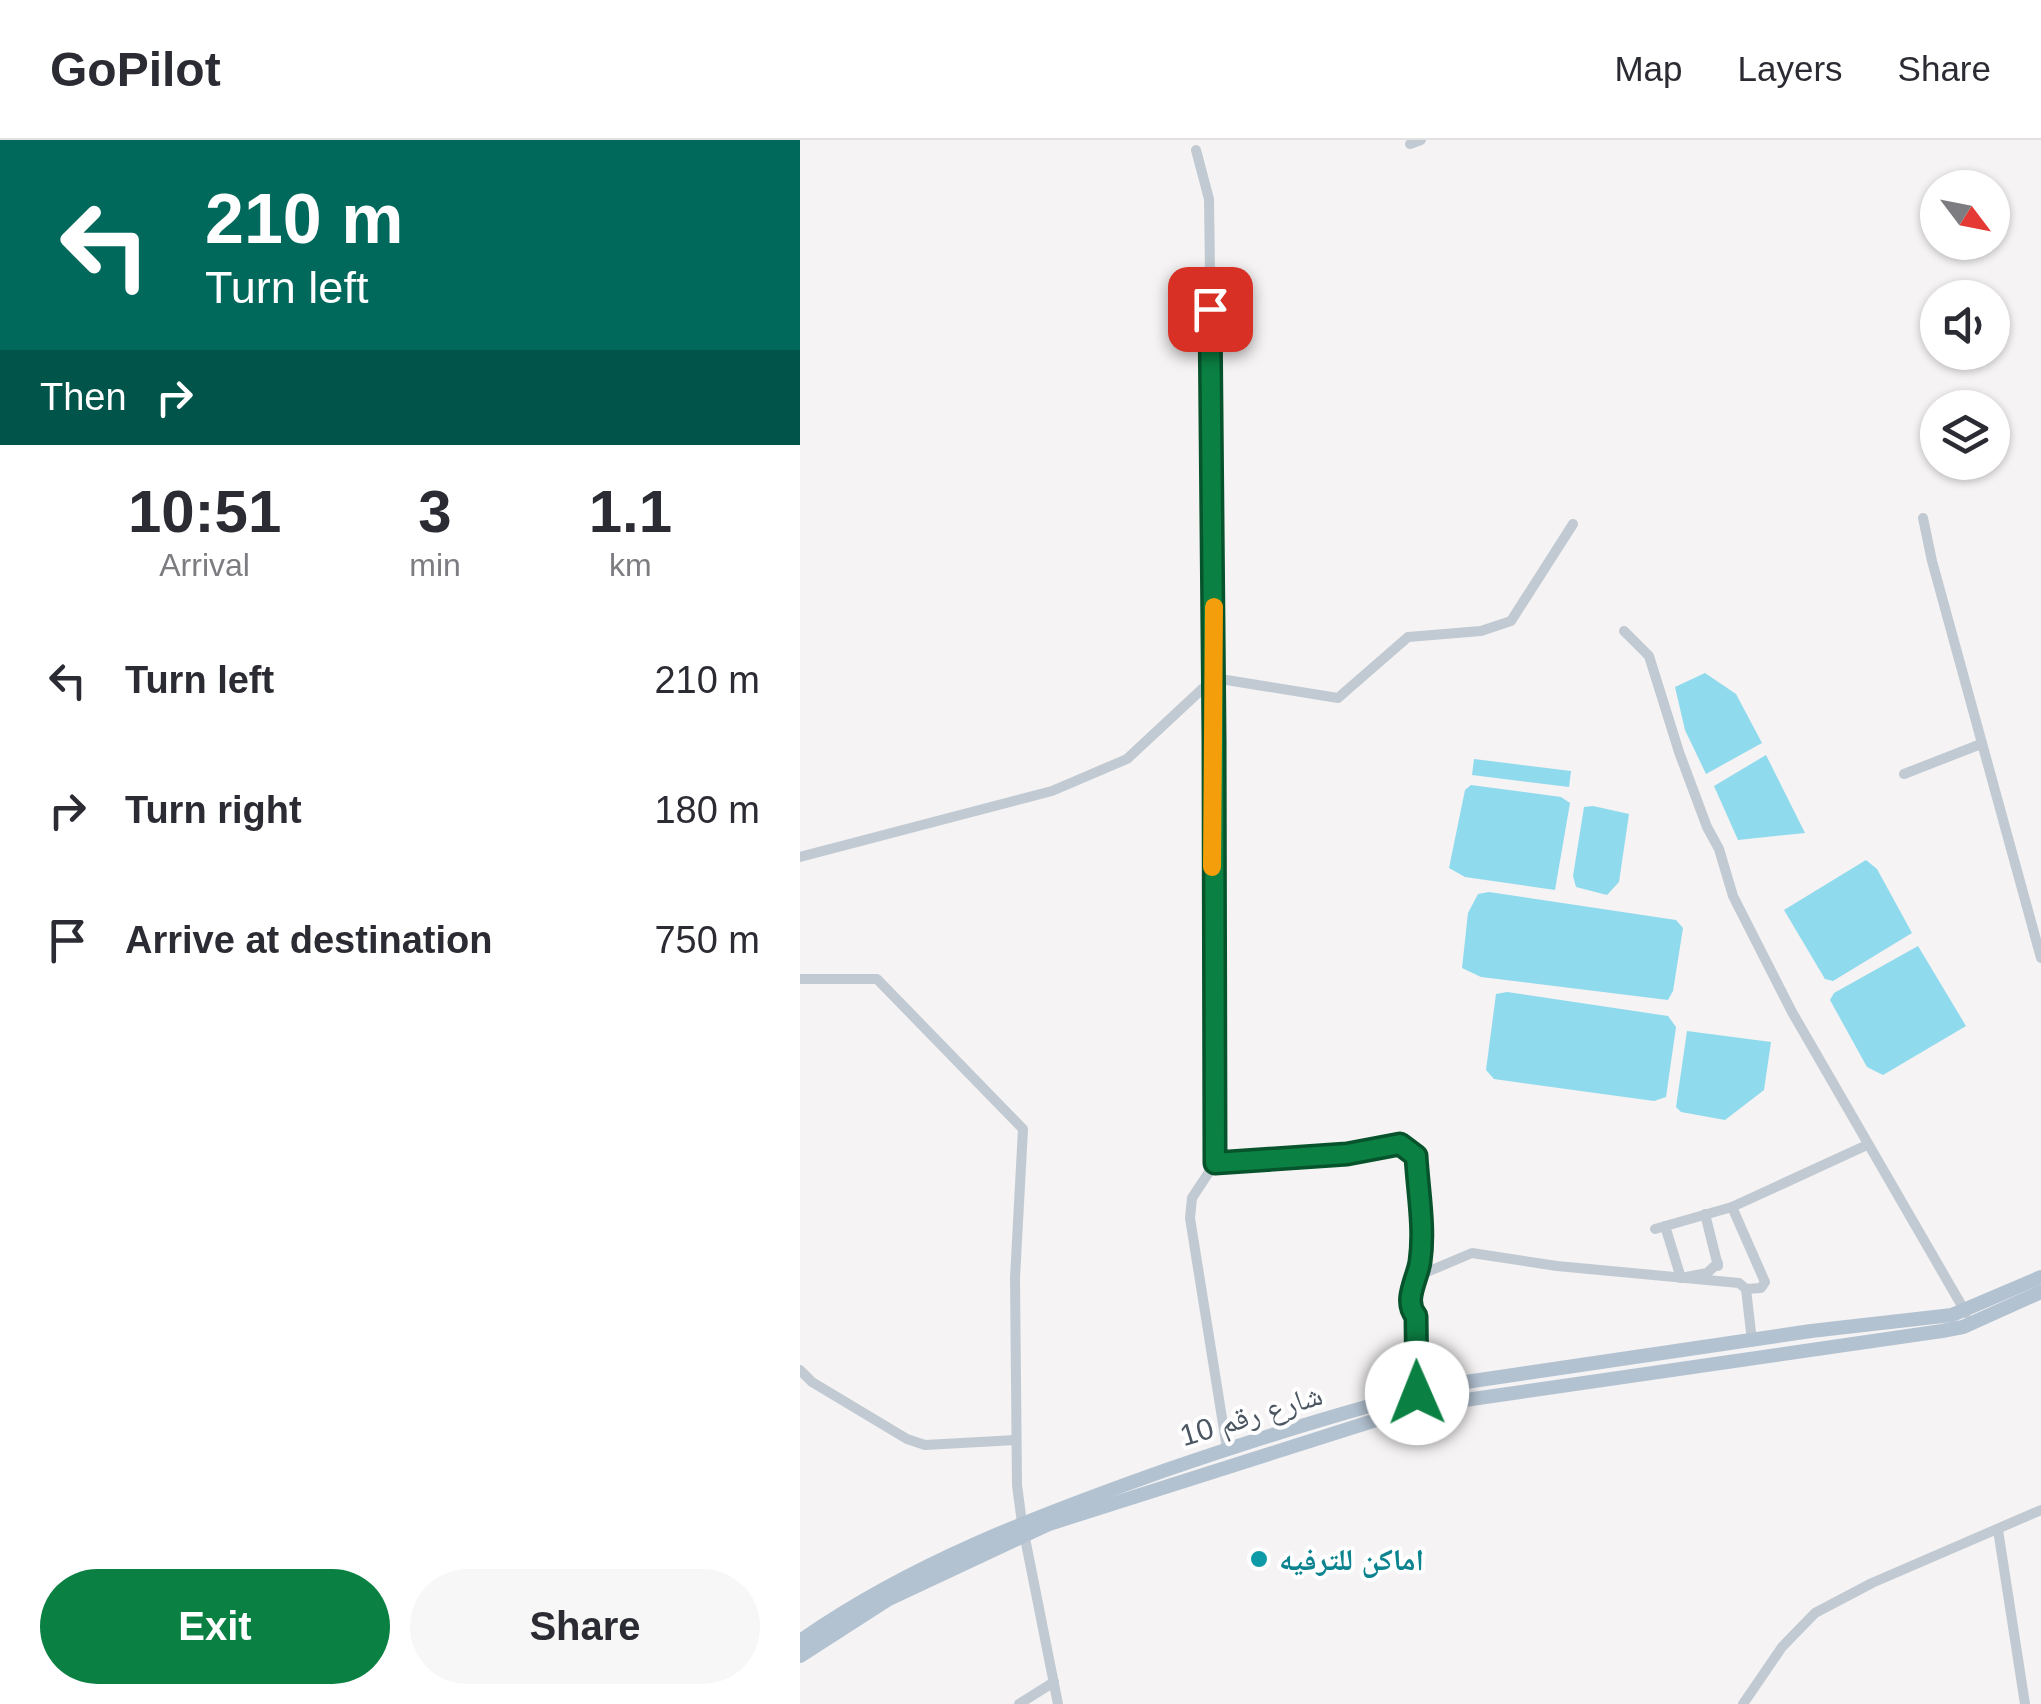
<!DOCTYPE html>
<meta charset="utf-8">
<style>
body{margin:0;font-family:Helvetica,"Noto Naskh Arabic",sans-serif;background:#f7f7f7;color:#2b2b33;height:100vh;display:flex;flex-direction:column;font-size:38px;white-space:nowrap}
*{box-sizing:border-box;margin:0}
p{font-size:32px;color:#7c7c81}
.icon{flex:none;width:55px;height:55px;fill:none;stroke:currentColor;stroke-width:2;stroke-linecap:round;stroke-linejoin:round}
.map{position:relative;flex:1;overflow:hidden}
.side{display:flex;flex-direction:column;background:#fff;width:800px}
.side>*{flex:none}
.banner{background:#00695c;color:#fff;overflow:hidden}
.needle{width:65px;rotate:122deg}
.buttons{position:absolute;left:1120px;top:30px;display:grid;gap:20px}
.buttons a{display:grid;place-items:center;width:90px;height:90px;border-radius:50%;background:#fff;box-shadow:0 2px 8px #0004;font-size:50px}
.pin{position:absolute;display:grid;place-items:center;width:85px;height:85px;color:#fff;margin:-42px;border-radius:20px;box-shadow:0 5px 15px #0006}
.me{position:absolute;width:110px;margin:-55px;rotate:359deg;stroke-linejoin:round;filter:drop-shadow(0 0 8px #0008)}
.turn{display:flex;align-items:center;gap:35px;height:210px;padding:0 40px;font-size:45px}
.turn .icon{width:130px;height:130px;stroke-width:2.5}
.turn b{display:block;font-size:70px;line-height:85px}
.then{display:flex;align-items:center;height:95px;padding:0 40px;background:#0003;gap:20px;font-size:38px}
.eta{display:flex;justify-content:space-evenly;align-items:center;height:170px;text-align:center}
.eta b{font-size:60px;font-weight:700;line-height:70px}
.button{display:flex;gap:20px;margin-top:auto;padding:20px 40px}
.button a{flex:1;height:115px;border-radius:60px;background:#0b8043;color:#fff;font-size:40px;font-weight:700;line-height:115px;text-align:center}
.button a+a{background:#f7f7f7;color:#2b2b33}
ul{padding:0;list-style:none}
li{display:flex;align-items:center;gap:30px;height:130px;padding:0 40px}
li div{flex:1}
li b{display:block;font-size:38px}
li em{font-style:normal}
header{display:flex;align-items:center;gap:60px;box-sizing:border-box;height:140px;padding:0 50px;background:#fff;border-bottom:2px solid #e1e1e2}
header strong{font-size:48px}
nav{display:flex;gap:55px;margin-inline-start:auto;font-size:35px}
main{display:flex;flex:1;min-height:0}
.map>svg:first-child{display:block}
.water{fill:#90daee}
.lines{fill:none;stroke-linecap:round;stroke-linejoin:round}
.minor{stroke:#c1cad2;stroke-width:10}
.major{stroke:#b3c2d1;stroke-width:14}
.route-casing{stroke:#07532c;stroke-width:25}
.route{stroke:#0b8043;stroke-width:18}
.slow{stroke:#f59e0b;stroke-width:18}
.culture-dot{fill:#0f9aa8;stroke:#fff;stroke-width:4}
.labels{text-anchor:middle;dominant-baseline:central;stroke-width:8;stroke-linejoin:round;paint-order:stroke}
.street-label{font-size:30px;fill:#4a5661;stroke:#fff}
.culture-label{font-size:30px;font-weight:bold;fill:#0d838f;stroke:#fff;text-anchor:start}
</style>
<header>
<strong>GoPilot</strong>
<nav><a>Map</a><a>Layers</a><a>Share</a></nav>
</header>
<main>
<section class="side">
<div class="banner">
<div class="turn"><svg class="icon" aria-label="left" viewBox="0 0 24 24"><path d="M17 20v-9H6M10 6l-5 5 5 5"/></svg><div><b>210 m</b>Turn left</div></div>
<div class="then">Then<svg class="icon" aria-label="right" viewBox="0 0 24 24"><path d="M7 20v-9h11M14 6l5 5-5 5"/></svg></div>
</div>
<div class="eta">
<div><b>10:51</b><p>Arrival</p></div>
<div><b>3</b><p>min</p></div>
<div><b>1.1</b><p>km</p></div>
</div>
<ul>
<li><svg class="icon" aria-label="left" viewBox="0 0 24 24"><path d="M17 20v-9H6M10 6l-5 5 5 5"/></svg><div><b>Turn left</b></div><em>210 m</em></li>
<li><svg class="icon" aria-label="right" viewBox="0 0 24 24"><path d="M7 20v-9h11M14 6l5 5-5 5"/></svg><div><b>Turn right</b></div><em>180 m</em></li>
<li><svg class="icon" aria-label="arrive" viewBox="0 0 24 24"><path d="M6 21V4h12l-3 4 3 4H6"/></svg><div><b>Arrive at destination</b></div><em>750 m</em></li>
</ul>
<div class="button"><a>Exit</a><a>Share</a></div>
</section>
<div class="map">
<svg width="1241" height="1564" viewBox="0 0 1241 1564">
<rect width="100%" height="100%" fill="#f5f3f3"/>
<!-- water -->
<g class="water">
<polygon points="905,533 936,554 962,603 906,634 885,590 875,547"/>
<polygon points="966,615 1005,693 938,700 914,646"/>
<polygon points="674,619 771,631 769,647 672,635"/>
<polygon points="671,645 761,657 770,663 755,750 665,737 649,728 665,650"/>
<polygon points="793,666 829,674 819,742 807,755 776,747 773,736 784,667"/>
<polygon points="1066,720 1077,729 1112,793 1033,841 1025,839 984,770"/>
<polygon points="689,752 876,780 883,788 873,851 868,860 681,837 662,828 668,773 678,754"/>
<polygon points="1118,806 1166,886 1083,935 1067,927 1030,860 1034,853"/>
<polygon points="707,852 868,876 876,887 866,957 854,961 694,939 686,930 696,854"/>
<polygon points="887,891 971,902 964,950 925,980 881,972 876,967"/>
</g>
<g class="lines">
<!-- minor -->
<g class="minor">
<polyline points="610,4 621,0"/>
<polyline points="396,10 409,59 414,424 412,722 416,778 415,1023 392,1058 390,1078 427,1309"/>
<polyline points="1123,378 1132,421 1241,818"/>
<polyline points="824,491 849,516 879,612 907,687 919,709 933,756 992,872 1166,1173"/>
<polyline points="1104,634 1181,604"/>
<polyline points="0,717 252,651 327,619 414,538 538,558 608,497 681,491 711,481 773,384"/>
<polyline points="0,839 77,839 223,989 215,1138 217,1345 222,1383 258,1564"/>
<path d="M415 1023 547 1014 600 1004 616 1016C618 1051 625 1088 620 1122 617 1141 603 1161 617 1176V1259"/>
<polyline points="932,1067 965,1142 961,1148 946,1149"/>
<polyline points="905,1074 918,1126"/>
<polyline points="865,1086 881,1138 907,1133 918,1123"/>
<polyline points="855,1089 932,1067 1067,1005"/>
<polyline points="618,1133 627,1132 672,1113 757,1126 939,1143 946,1149 952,1201"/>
<polyline points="0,1230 12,1242 107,1299 125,1305 216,1300"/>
<polyline points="1198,1390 1225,1564"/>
<polyline points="219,1564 254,1542"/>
<polyline points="943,1564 982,1507 1015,1473 1072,1443 1241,1370"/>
</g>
<!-- major -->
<g class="major">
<path d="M0 1501C111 1423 239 1375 366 1330 462 1297 560 1266 659 1243L1011 1191 1152 1175 1241 1137"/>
<polyline points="0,1516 87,1460 249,1384 617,1267 1142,1191 1163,1187 1241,1152"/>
</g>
</g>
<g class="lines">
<defs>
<path id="route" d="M410 169C414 454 415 738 415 1023L547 1014 600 1004 616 1016C618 1051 625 1088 620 1122 617 1140 603 1161 616 1176L617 1253"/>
</defs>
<!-- route casing -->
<use href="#route" class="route-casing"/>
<!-- route -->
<use href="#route" class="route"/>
<!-- slow -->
<polyline class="slow" points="412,727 414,467"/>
</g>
<!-- markers -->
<circle class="culture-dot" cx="459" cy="1419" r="10"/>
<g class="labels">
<!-- street labels -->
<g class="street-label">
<text transform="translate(451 1275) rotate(-17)">شارع رقم 10</text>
</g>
<!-- culture labels -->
<g class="culture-label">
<text x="479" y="1419">اماكن للترفيه</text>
</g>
</g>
</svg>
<div class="buttons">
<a><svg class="needle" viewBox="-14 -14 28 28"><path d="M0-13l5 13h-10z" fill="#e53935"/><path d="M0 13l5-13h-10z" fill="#7c7c81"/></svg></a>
<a><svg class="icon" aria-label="sound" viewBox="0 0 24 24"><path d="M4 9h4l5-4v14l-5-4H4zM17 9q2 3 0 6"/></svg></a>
<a><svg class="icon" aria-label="layers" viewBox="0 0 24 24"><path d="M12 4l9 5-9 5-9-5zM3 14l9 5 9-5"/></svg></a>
</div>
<div class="pin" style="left:410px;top:169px;background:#d93025"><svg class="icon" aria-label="arrive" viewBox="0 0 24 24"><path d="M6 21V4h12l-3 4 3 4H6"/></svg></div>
<svg class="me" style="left:617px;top:1253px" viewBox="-20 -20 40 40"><circle r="19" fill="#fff"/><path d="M0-13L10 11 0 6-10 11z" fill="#0b8043"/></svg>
</div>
</main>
